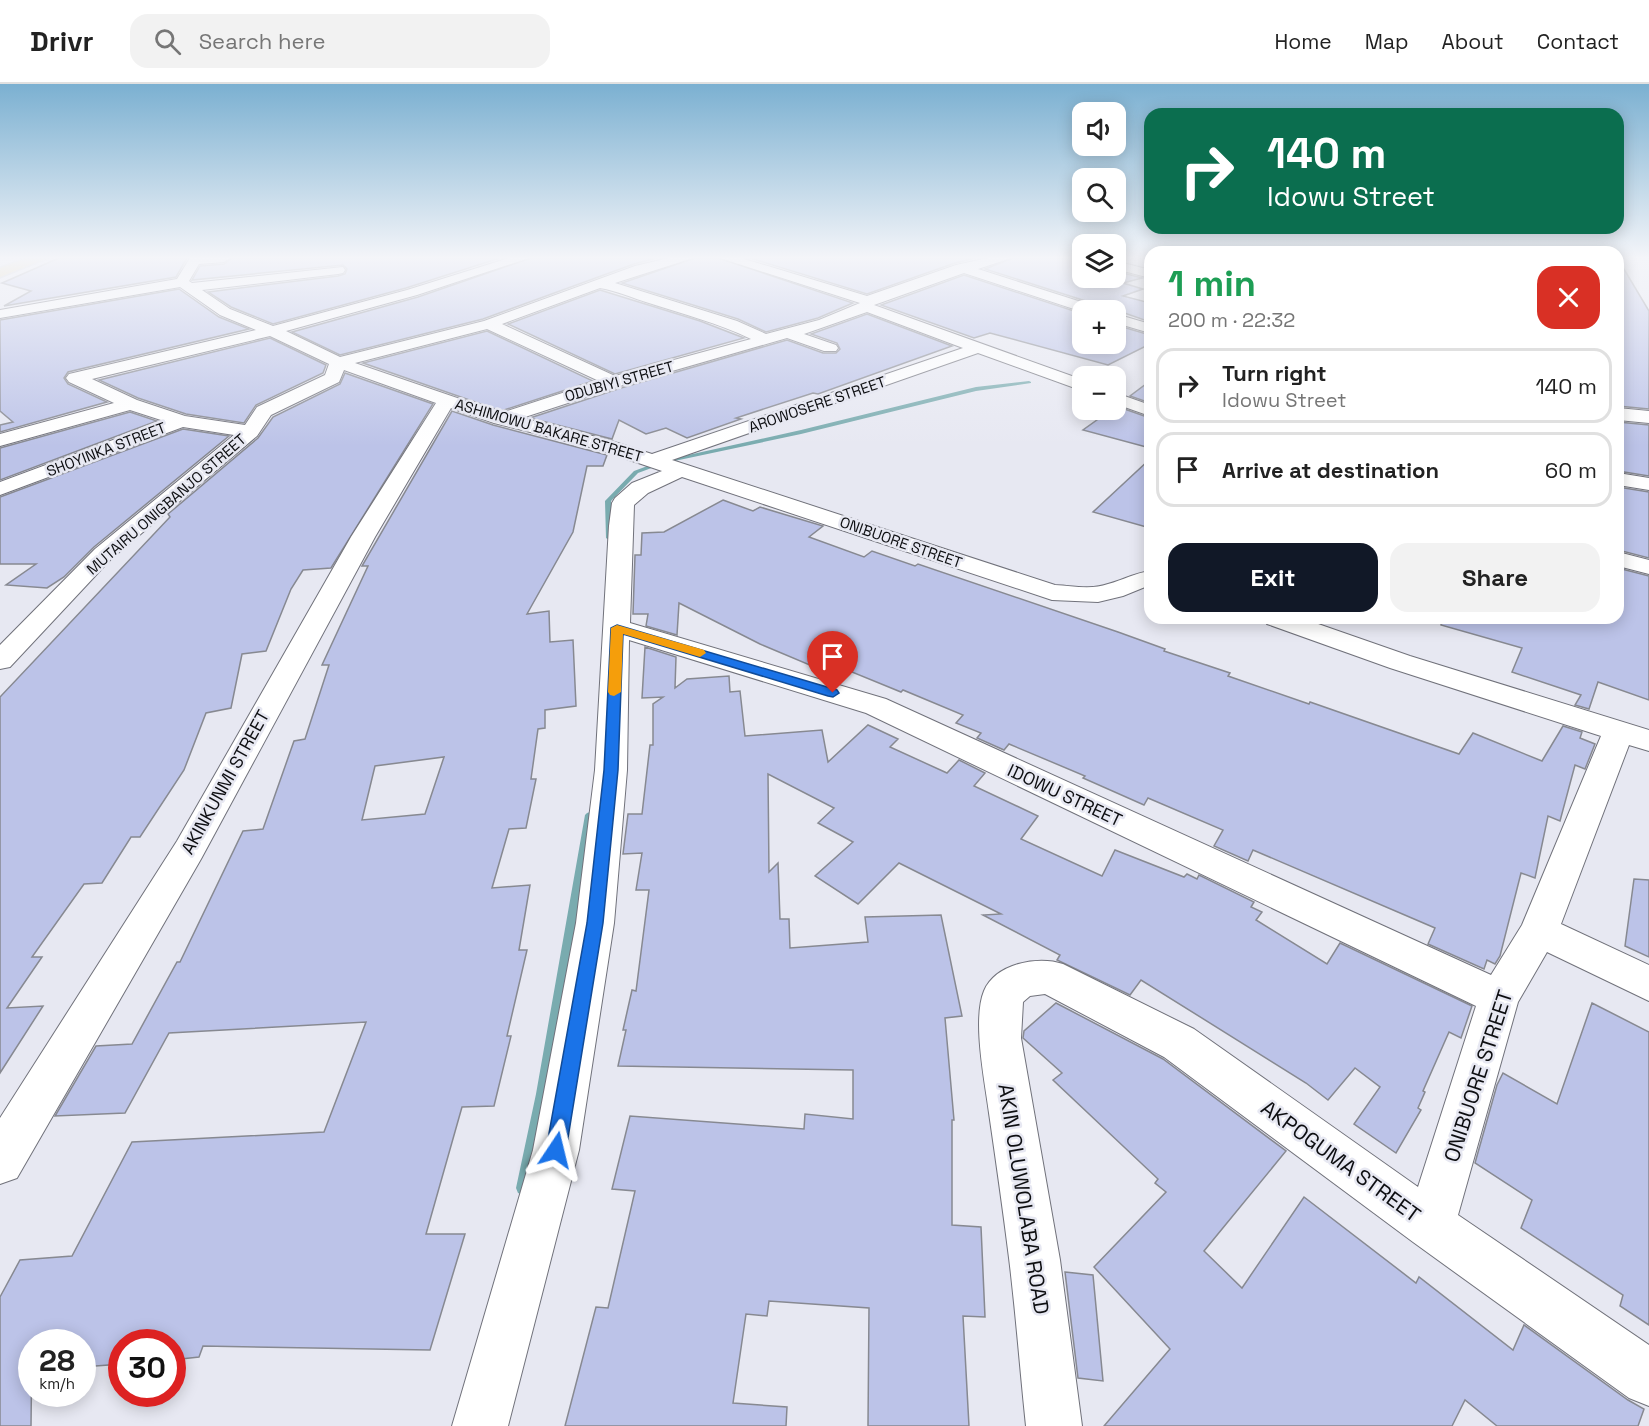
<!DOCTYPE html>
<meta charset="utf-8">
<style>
body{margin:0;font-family:"Space Grotesk",sans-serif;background:#f2f2f2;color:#222;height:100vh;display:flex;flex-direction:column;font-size:22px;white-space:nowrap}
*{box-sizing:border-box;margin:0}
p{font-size:20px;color:#767676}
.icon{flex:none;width:33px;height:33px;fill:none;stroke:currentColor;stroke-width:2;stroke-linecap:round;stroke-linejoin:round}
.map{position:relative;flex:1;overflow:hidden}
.side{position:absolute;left:1144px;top:162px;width:480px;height:378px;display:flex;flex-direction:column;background:#fff;border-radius:18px;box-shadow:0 3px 15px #0003}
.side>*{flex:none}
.banner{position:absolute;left:1144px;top:24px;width:480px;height:126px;border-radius:18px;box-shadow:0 3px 15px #0003;background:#0b6e4f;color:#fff;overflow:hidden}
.tools{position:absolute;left:1072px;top:18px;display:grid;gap:12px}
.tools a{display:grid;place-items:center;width:54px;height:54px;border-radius:12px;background:#fff;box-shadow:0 3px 15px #0003;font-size:30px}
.speed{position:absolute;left:18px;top:1245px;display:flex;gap:12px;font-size:30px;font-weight:700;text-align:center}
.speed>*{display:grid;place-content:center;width:78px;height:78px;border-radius:50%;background:#fff;box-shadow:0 3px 15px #0003;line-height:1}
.speed small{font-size:15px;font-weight:400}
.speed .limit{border:9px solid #d22;background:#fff;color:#111}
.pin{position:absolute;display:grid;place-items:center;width:51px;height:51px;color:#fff;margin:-62px -26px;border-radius:50% 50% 50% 0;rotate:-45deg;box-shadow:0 0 6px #0007}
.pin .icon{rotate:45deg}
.me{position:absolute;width:66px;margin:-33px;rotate:10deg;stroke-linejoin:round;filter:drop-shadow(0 0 4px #0008)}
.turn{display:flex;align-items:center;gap:21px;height:126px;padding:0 24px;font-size:27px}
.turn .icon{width:78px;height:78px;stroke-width:2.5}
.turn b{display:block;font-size:42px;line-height:51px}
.round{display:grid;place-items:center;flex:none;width:63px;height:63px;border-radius:18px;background:#f2f2f2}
.overview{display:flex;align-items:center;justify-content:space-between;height:102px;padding:0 24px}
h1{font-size:36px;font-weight:600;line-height:45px;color:#1e9e55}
.button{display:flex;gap:12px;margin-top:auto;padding:12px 24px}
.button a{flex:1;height:69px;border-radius:18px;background:#111827;color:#fff;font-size:24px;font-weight:600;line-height:69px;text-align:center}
.button a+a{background:#f2f2f2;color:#222}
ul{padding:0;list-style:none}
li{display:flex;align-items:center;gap:18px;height:75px;margin:0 12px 9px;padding:0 12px;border:3px solid #e0e0e0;border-radius:18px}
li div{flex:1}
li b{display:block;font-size:22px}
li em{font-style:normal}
header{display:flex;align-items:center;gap:36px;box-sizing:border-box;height:84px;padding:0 30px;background:#fff;border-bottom:2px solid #e0e0e0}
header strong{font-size:28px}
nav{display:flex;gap:33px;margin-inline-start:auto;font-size:21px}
.search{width:420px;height:54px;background:#f2f2f2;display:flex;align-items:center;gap:15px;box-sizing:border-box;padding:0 21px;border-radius:18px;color:#767676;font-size:22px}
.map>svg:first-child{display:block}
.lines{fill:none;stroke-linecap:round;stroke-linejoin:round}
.stream{fill:#79abaf;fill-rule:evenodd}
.building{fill:#bcc3e8;stroke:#878991;stroke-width:1.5;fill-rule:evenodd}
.minor-casing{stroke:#71727b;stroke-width:2}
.major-casing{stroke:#c5c5c6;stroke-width:3}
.minor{fill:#fff;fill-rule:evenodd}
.major{fill:#e3cd8f;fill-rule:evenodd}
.route{fill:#1a73e8;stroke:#114b97;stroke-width:1.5}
.slow{fill:#f59e0b}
.labels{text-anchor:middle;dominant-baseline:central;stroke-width:5;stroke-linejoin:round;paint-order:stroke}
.far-street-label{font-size:15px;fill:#0d0e11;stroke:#e7e8f2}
.street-label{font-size:18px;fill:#0d0e11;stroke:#e7e8f2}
.near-street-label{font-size:21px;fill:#0d0e11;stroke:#e7e8f2}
</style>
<header>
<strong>Drivr</strong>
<div class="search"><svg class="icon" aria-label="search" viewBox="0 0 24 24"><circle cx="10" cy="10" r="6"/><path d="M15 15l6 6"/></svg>Search here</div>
<nav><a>Home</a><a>Map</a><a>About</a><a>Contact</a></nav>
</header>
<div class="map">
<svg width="1649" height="1342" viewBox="0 0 1649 1342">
<rect width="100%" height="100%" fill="#e7e8f2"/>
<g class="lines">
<!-- stream -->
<g class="stream">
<polygon points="1029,297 1031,298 1031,299 976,307 801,350 665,379 638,389 611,417 612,454 609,456 606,454 605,417 634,387 661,377 801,346 976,303"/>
<polygon points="590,728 593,729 595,731 548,1010 530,1104 528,1109 523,1111 518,1109 516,1104 536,1010 585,731 587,729"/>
</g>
</g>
<!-- building -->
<g class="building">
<polygon points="59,174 187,174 176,193 4,222 31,207 2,199"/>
<polygon points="232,174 500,174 406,204 273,240 231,223 208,208 338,192 345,190 347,185 343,181 192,196 200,182 224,180"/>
<polygon points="531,174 657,174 634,180 483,235 340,271 292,248 418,213"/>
<polygon points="695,174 718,174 853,219 818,234 766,248 738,235 622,199"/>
<polygon points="750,174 975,174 955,179 867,210"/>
<polygon points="1013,174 1083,174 1083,194 1116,194 1116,187 1142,194 1123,199 1143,205 1123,212 1150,219 1150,238 1116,226 1101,226 1098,221 985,185"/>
<polygon points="1618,175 1649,227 1649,325 1618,322"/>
<polygon points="964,191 1083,230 1083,260 1116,260 1116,241 1150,251 1150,260 1108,281 990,249 974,254 881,221"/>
<polygon points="179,205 219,233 249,245 68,288 64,294 68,300 107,318 0,348 0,341 13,338 0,327 0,236"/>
<polygon points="600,206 700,237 744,254 615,290 508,240"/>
<polygon points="867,230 952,262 818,310 813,309 736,334 741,335 687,354 666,344 646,350 619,336 612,355 530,334 621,304 787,256 823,269 836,269 840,265 837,259 811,250"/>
<polygon points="487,247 593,297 501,327 363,279"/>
<polygon points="270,254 326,281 323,289 256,321 244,339 186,330 138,314 99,296"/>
<polygon points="345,289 433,320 331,484 303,486 291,505 266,567 242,570 231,624 206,629 184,686 140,753 131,753 102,799 84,800 32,873 42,873 7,924 43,922 0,989 0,613 170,433 168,430 258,354 273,333 340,300"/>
<polygon points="1150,297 1150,319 1130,312"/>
<polygon points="1116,322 1150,334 1150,364 1083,346 1111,326 1116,326"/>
<path d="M452 327 493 341 607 371 603 382H587L573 448 527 530 549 527 550 558 573 556 576 622 545 626V644L538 645 531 695H536L526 744 509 745 492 804 530 801 519 866H527L507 952H511L494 1022 462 1023 426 1150H465L430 1266 203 1262 199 1273 172 1276V1258H122V1280L82 1283V1258H32L31 1342H0V1213L20 1176 72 1172 132 1058 324 1048 366 938 169 949 125 1029 55 1032 96 962 132 960 177 878H180L243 747 263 745 294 657 305 655 329 581H322L368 482H362ZM444 673 425 730 362 736 375 682Z"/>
<polygon points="130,328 157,337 0,396 0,364"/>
<polygon points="1618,338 1649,341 1649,392 1618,387"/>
<polygon points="183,345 229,352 94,463 64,493 47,504 6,501 36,480 0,480 0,413"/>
<polygon points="1150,375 1150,444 1093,428"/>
<polygon points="1618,403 1649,408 1649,474 1618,466"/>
<polygon points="723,416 753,427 760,423 823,442 809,453 864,473 872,467 915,482 918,480 1118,548 1165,565 1164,567 1230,589 1228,592 1309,620 1310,618 1459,670 1473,649 1542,677 1563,642 1582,648 1580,654 1595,660 1585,685 1575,681 1560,737 1548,732 1535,794 1521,789 1500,872 1495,880 1487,876 1484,885 1428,860 1435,844 1253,766 1248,777 1214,762 1223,746 1148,714 1144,721 1083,694 1085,692 1009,660 1004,666 977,654 981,649 956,639 963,631 903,606 901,608 840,583 831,590 760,560 679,519 677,551 646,542 648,530 633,530 635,471 641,471 642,449 664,448"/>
<polygon points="1618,484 1649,492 1649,616 1598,598 1589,625 1575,621 1581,611 1512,588 1522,564 1441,541 1442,534 1618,534"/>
<polygon points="645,563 676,573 675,604 687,595 729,592 730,608 740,607 745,652 822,646 828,678 868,641 898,655 890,663 947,689 959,676 985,689 974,702 1038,732 1021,755 1102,792 1115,766 1184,793 1187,790 1197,795 1199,791 1254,818 1251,823 1262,828 1256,836 1327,880 1340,859 1472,922 1461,954 1449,948 1423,1007 1425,1008 1418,1024 1421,1026 1396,1069 1354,1040 1380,1003 1355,984 1328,1016 1306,999 1141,896 1130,911 1057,876 1060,871 983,831 1001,830 899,779 858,820 815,792 853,758 818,739 834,724 768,690 769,788 778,779 780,835 789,835 790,864 868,858 865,833 941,831 962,932 945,934 954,1036 952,1036 952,1141 981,1143 985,1233 963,1232 969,1342 868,1342 869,1224 769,1217 767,1232 746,1230 733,1319 787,1323 786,1342 565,1342 596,1223 608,1224 635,1107 612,1105 630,1032 804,1045 805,1030 853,1035 853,986 618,982 626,946 623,946 632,906 636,907 649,806 636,806 642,769 623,770 628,730 642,730 650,661 653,661 653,620 663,613 642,614"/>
<polygon points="1634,795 1649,796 1649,873 1625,862"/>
<polygon points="1056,919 1163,975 1286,1067 1204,1167 1242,1204 1304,1113 1416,1199 1419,1193 1513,1266 1524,1241 1628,1316 1644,1325 1638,1342 1497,1342 1465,1316 1452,1342 1104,1342 1170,1265 1094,1183 1166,1108 1155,1099 1158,1095 1053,996 1062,989 1023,954 1024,947"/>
<polygon points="1592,919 1649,948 1649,1241 1620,1222 1623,1211 1521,1144 1532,1116 1475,1079 1497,1001 1503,989 1557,1020"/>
<polygon points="1065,1188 1093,1191 1103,1297 1078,1294"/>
</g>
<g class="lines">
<defs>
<g id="minor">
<path d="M190 174H230L224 178 199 180 189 197 192 199 343 183 345 186 343 189 338 190 202 206 230 225 273 242 407 206 509 174H529L417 211 286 247 340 273 484 237 635 182 669 174H693L615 199 737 237 766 250 819 236 860 219 720 174H741L867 212 956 181 988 174H1011L978 185 1097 223 1099 226 1083 228 964 189 874 221 1083 296V307L978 269 672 376 1055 501C1072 502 1092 506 1108 500 1123 496 1135 489 1150 487V501L1123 512 1098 518 1052 516 682 393 648 409 634 421 630 539 886 615 1491 891 1522 841 1601 652 1390 584 1267 540 1263 534H1301L1410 572 1649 646V667L1629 661 1561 840 1649 881V917L1547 868 1518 918 1458 1131 1649 1261V1322L1629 1314 1413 1158 1164 973 1045 910 1030 912 1023 918 1021 954 1060 1176 1082 1342H1026C1020 1286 1016 1230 1009 1174 1003 1126 996 1077 989 1029 985 998 972 936 984 907 995 880 1038 871 1063 880L1194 945 1418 1103 1476 922 866 629 629 556 627 686 614 839 579 1066 508 1342H452L533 1066 576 839 595 686 609 442 612 419 615 414 632 399 662 387 594 364 494 339 451 324 375 453 201 775 17 1094 0 1100V1034L177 757 351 453 436 319 344 286 339 298 271 331 257 352 111 475 10 583 0 585V561L95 465 234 351 183 343 0 411V398L164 337 130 326 0 362V350L114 319 69 298 66 294 69 290 256 246 220 231 180 203 0 234V226L177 195ZM600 204C618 207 632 214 649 219 683 230 718 239 751 255L615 292 502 240ZM867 228 963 264 652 370 608 356 522 334 620 302 787 254 824 267H836L838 264 836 261 804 250ZM487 245 599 297 501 329 355 279ZM270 252 329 280 325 291 257 323 245 341 185 332 137 316 92 295Z"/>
<polygon points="1116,177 1150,186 1150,194 1116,185"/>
<polygon points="1116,230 1150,240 1150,249 1116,239"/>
<polygon points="1116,309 1150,321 1150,332 1116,320"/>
<polygon points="1618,324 1649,327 1649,339 1618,336"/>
<polygon points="1618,389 1649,394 1649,406 1618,401"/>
<polygon points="1618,468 1649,476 1649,490 1618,482"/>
</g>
<polygon id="major" points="27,174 47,174 0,193 0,184"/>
</defs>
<!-- minor casing -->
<use href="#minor" class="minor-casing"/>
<!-- major casing -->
<use href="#major" class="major-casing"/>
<!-- minor -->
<use href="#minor" class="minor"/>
<!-- major -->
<use href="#major" class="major"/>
</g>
<!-- sky -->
<linearGradient id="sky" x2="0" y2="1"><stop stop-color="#7bb0d1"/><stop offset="0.48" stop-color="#f4f5f9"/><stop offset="1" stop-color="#f4f5f9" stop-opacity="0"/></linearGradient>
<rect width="1649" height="362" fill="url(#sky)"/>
<!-- route -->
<polygon class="route" points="617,541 837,606 839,609 833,613 828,612 623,550 618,686 603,839 566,1066 563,1073 556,1076 549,1073 546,1066 587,839 604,686 611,544"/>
<!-- slow -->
<polygon class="slow" points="617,541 704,566 706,569 700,573 623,550 621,608 614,612 610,611 608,608 611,544"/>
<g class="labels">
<!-- far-street labels -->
<g class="far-street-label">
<text transform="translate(619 297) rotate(-16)">ODUBIYI STREET</text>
<text transform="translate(817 320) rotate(-19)">AROWOSERE STREET</text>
<text transform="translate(549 346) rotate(16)">ASHIMOWU BAKARE STREET</text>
<text transform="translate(106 365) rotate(-21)">SHOYINKA STREET</text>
<text transform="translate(166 420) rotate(-41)">MUTAIRU ONIGBANJO STREET</text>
<text transform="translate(901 458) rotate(19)">ONIBUORE STREET</text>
</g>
<!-- street labels -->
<g class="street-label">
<text transform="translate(225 698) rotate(-61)">AKINKUNMI STREET</text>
<text transform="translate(1065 711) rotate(25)">IDOWU STREET</text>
</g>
<!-- near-street labels -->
<g class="near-street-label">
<text transform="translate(1478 992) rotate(-72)">ONIBUORE STREET</text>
<text transform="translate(1341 1077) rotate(36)">AKPOGUMA STREET</text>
<text transform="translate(1024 1115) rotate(81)">AKIN OLUWOLABA ROAD</text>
</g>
</g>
</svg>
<div class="tools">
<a><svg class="icon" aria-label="sound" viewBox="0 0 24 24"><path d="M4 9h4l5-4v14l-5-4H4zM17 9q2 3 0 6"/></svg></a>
<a><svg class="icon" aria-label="search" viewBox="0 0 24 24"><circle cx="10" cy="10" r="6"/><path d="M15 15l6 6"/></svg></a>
<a><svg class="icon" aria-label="layers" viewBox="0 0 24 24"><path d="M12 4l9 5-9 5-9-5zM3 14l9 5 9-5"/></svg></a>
<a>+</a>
<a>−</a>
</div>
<div class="speed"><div>28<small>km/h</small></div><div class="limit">30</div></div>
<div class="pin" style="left:833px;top:609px;background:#d93025"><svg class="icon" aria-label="arrive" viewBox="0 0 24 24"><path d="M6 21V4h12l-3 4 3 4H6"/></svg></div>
<svg class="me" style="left:556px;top:1066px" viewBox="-20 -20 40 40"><path d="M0-17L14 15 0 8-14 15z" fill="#1a73e8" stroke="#fff" stroke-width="4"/></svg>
<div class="banner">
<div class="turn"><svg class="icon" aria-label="right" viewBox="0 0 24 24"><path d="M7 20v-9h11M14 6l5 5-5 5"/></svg><div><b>140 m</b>Idowu Street</div></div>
</div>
<section class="side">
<div class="overview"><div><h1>1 min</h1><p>200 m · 22:32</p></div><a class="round" style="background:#d93025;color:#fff"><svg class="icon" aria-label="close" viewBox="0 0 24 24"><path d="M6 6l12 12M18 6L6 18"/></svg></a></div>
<ul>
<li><svg class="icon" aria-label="right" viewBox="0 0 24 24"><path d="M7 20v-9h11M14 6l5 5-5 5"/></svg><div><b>Turn right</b><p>Idowu Street</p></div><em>140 m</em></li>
<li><svg class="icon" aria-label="arrive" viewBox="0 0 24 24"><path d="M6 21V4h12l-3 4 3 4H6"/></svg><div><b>Arrive at destination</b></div><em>60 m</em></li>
</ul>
<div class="button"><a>Exit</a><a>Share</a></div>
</section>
</div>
